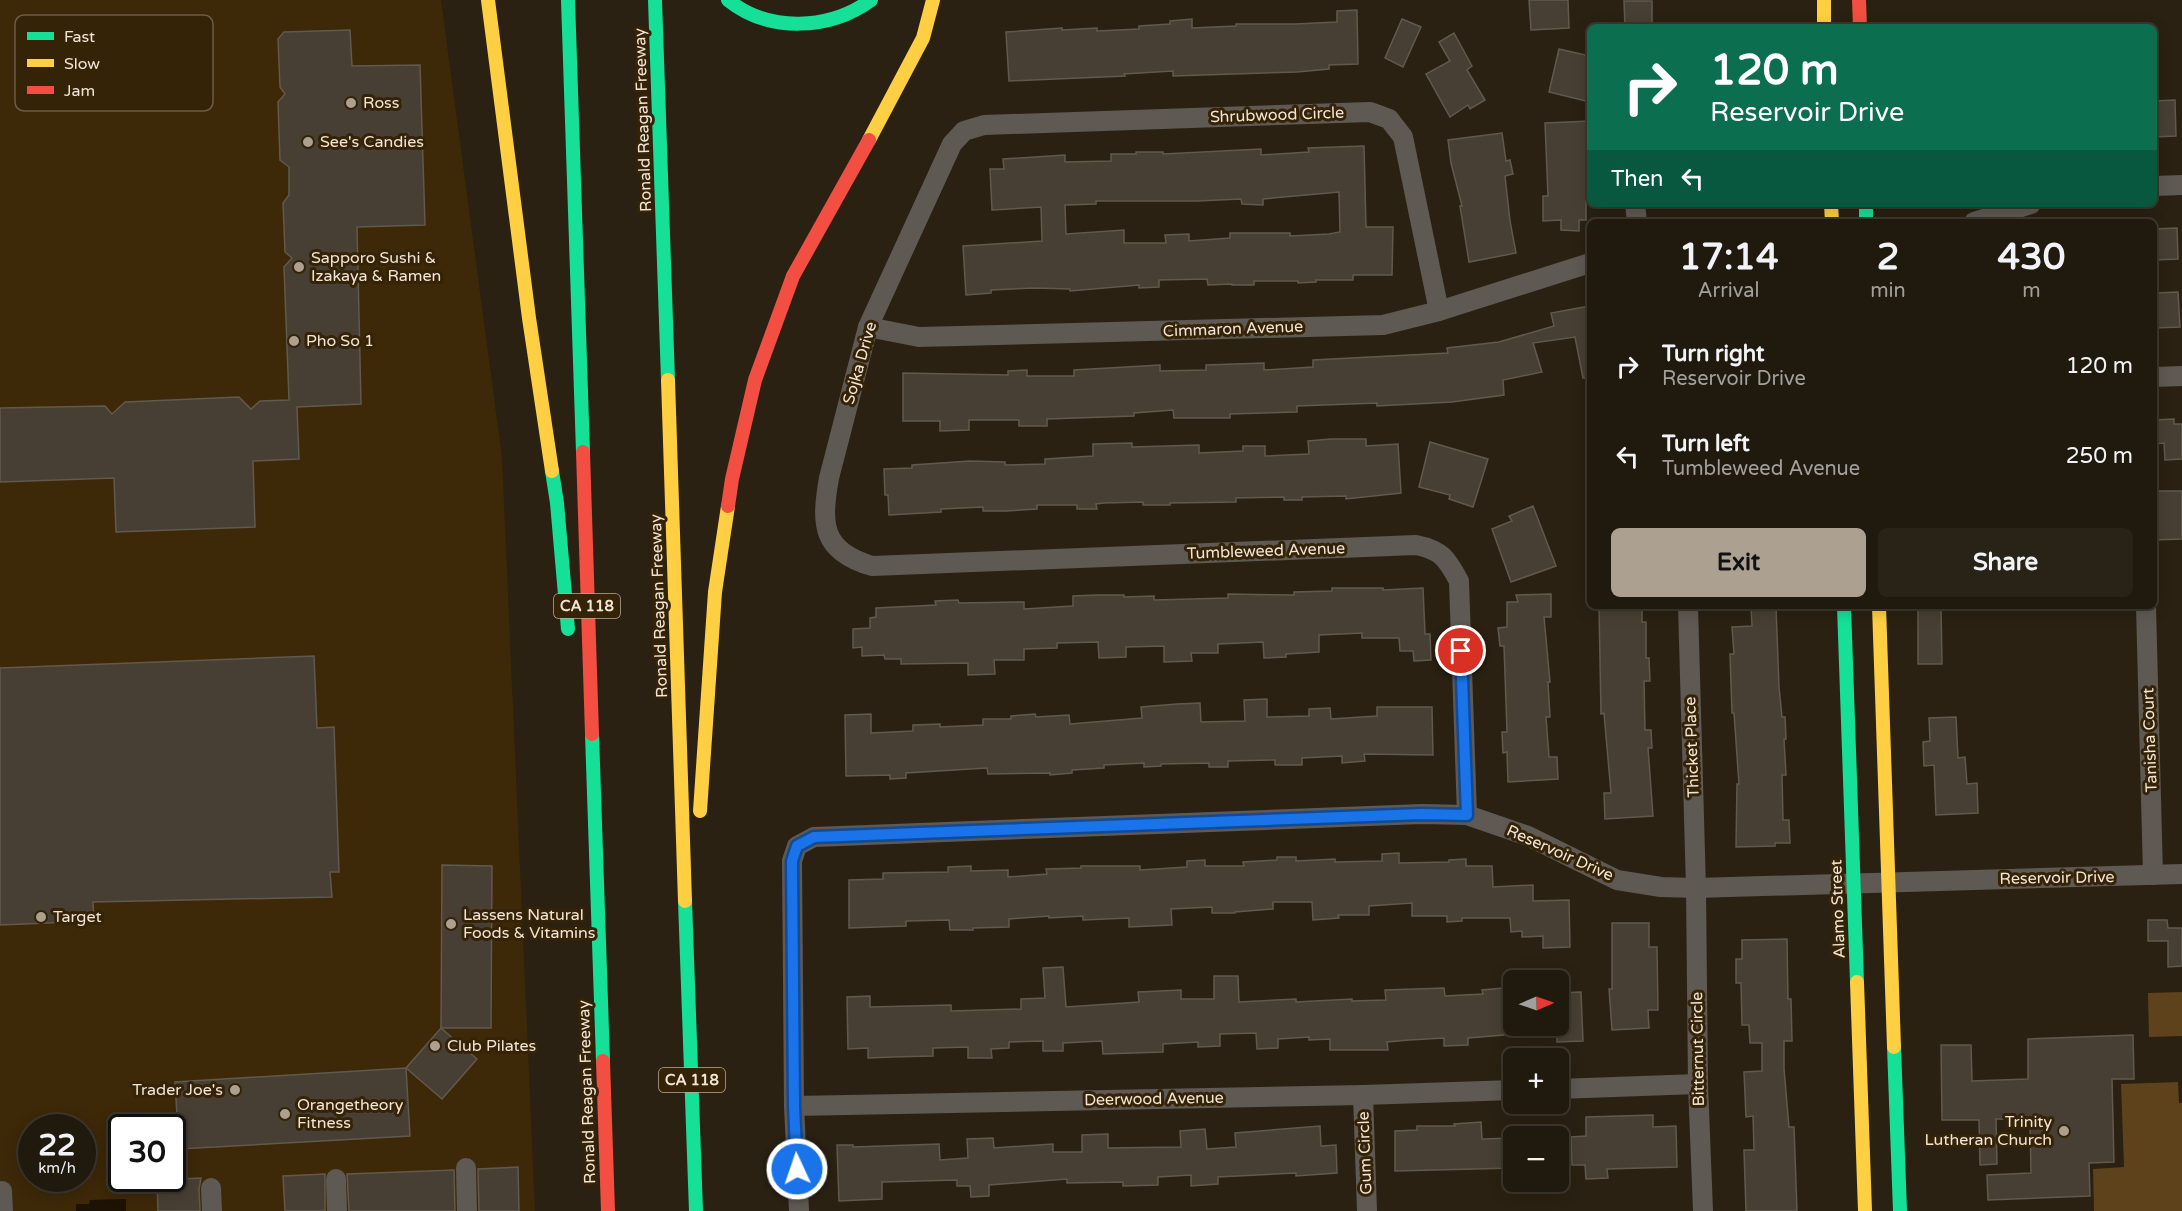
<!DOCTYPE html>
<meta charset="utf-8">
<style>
body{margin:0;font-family:"Varela Round",sans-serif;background:#282217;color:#f1f3f6;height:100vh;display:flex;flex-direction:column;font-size:22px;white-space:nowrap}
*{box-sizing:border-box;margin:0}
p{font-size:20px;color:#a2a09e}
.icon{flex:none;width:33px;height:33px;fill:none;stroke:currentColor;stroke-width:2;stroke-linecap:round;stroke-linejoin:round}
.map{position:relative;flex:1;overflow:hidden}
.drawer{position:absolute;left:1587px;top:219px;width:570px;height:390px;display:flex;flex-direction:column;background:#20190e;border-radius:9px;box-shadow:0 3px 15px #0003,0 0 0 2px #3d382e}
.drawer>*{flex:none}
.banner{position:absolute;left:1587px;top:24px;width:570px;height:183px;border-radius:9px;box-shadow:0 3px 15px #0003,0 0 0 2px #3d382e;background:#0b6e4f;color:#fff;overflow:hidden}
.needle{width:39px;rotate:88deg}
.tools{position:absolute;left:1503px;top:970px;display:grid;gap:12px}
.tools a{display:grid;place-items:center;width:66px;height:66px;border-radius:9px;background:#20190e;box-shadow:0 3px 15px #0003,0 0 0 2px #3d382e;font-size:30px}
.speed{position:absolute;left:18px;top:1114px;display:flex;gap:12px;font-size:30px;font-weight:700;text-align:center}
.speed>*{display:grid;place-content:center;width:78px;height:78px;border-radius:50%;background:#20190e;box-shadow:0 3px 15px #0003,0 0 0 2px #3d382e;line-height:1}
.speed small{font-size:15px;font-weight:400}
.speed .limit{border:3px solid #111;border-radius:9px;background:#fff;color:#111}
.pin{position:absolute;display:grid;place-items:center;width:51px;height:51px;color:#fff;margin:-26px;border:3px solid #fff;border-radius:50%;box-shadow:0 2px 6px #0007}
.me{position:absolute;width:66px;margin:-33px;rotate:357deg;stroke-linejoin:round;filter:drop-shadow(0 0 4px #0008)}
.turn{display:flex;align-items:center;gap:21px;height:126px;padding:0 24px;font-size:27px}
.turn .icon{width:78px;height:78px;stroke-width:2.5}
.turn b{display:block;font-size:42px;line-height:51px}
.then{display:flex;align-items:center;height:57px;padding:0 24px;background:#0003;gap:12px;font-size:22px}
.eta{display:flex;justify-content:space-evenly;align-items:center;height:102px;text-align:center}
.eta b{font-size:36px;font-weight:700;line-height:42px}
.action{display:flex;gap:12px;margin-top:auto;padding:12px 24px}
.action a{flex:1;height:69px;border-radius:9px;background:#aca091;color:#111;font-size:24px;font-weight:700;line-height:69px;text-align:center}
.action a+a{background:#282217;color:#f1f3f6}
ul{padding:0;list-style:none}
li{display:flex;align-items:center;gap:18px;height:90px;padding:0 24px}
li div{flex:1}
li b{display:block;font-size:22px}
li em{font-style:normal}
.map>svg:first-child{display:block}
.built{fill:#3d2808;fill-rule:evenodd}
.green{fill:#5d421c}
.water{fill:#1e1204}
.building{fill:#473f33;stroke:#62594d;stroke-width:1.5;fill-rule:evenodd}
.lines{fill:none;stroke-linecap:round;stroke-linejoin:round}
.street{stroke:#5f5953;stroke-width:20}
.fast{stroke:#16e098;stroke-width:14}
.slow{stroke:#ffcf43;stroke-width:14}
.jam{stroke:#f24e42;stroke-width:14}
.route-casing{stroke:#114b97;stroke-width:15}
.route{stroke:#1a73e8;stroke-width:10}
.poi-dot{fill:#aca091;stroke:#352308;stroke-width:2}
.labels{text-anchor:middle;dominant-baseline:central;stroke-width:6;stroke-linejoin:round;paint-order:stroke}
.shield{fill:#352308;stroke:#b9ab98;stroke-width:1.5}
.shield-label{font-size:15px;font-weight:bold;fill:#f2e5d6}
.poi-label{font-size:16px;fill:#f2e5d6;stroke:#352308;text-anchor:start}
.street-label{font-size:16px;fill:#f2e5d6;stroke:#352308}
.key{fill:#352308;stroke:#6e5d46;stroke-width:1.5}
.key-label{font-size:16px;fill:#f2e5d6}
</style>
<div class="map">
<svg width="2182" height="1211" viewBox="0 0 2182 1211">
<rect width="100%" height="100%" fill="#2a2112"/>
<!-- built -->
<path class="built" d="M0 0H441L502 457 535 1211H0ZM32 1128H82V1179H32ZM122 1128H172V1179H122Z"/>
<!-- green -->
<g class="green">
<polygon points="2182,992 2182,1036 2149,1037 2148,993"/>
<polygon points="2178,1082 2179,1103 2182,1103 2182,1211 2094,1211 2093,1169 2124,1167 2121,1084"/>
</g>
<!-- water -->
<polygon class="water" points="126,1199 126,1211 76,1211 76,1204 89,1204 90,1200"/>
<!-- building -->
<g class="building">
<polygon points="1529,0 1568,0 1569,28 1531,30"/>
<polygon points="1624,1 1652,1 1652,27 1625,27"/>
<polygon points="1357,10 1358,64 1329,65 1329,69 1297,72 1173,76 1173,71 1124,74 1125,76 1009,81 1006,32 1062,28 1062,30 1097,28 1097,31 1139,29 1139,26 1170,24 1170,21 1192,19 1192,28 1236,26 1236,24 1295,24 1337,22 1337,11"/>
<polygon points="1402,19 1421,27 1403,67 1385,58"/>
<polygon points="350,30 352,66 420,65 425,225 357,227 361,404 297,407 299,459 253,461 255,527 116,532 114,478 0,482 0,408 105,406 112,414 125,402 239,397 251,409 260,401 289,400 284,267 292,258 285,252 283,203 289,195 289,167 280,160 278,102 285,94 280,87 278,39 284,32"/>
<polygon points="1454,33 1472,66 1467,70 1485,100 1470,109 1468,105 1450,117 1426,74 1450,61 1439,42"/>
<polygon points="1559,49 1590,56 1590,102 1549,92"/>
<polygon points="2175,100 2176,136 2154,137 2154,101"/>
<polygon points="1590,121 1590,146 1588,146 1590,199 1586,200 1586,220 1579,220 1579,231 1561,230 1561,220 1543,221 1543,196 1548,196 1545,123"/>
<polygon points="1502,133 1506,161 1510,160 1513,174 1505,176 1510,221 1516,253 1469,262 1460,206 1462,206 1451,163 1448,140"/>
<path d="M1364 146 1366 227H1393L1392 275H1353V280H1316V282L1298 283V281H1254V285H1232V284L1208 285 1207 279 1159 280V287L1139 288V285L1070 291V289L1034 288 991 290V293L966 295 963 246 1042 241 1041 207 992 210 990 169H1004L1003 159 1065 155V162L1111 161V154H1136V152H1163V154L1261 149V155L1309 152 1308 148ZM1339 192 1340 232 1329 234 1290 236V233H1230V238L1189 241V234L1165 235 1166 243H1124V230L1066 234 1065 205 1096 204V201H1197L1241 199 1242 204 1263 205V199Z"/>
<polygon points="2177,228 2178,259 2154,260 2154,229"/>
<polygon points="2178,292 2180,327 2154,328 2154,293"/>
<polygon points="1590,306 1590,378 1583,378 1575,337 1533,343 1542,372 1503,380 1504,395 1452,402 1377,406 1377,403 1297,406 1297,412 1230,414 1230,418 1174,418 1173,410 1134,413 1134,416 1047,419 1047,426 1019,426 1019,420 969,420 969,430 940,431 940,421 903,421 903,373 1008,375 1008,371 1027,370 1027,376 1074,376 1074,370 1160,365 1160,371 1206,370 1206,365 1264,363 1264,370 1313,367 1313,360 1448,353 1447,348 1499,342 1554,326 1551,313"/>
<polygon points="2174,419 2174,424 2182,424 2182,459 2165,460 2164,443 2154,444 2154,420"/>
<polygon points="1331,439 1366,439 1366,446 1398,444 1401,493 1346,499 1346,496 1302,497 1302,500 1284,500 1284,497 1236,498 1236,502 1170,503 1170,505 1143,505 1143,502 1104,503 1096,504 1097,509 1077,509 1077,505 1037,505 1037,509 1006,511 983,511 983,507 941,509 941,512 889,515 888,495 885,495 884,469 912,468 912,465 970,461 1005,462 1005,465 1045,464 1045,459 1093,456 1093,444 1132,443 1132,447 1199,445 1199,453 1243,451 1243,446 1265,446 1265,456 1309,454 1308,441"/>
<polygon points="1430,442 1488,459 1473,507 1449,499 1450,495 1419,487"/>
<polygon points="2154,491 2182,491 2182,539 2154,540"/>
<polygon points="1533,506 1556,566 1511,582 1492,529 1512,521 1509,516"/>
<polygon points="1332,588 1383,588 1383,590 1423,588 1425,634 1430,634 1431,660 1414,661 1413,651 1400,651 1399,638 1362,638 1362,633 1319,635 1319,652 1286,654 1286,657 1264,658 1263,642 1218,644 1218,653 1191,653 1192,661 1164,662 1164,646 1126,647 1126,657 1099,658 1098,642 1057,643 1057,648 1024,649 1024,660 994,660 995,674 968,675 968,663 901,664 901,659 885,659 884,655 862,656 862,647 853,648 853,629 870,628 870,618 876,617 876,608 936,605 935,601 958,600 959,603 1024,602 1024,609 1073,606 1073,596 1097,595 1124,595 1124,597 1154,596 1154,600 1228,598 1228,594 1294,595 1294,592 1332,591"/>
<polygon points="1551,594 1551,617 1544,617 1550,682 1548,682 1550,717 1546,717 1549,757 1557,757 1558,779 1508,782 1507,752 1503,753 1502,732 1507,732 1504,646 1500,646 1498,628 1507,627 1507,602 1518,602 1516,595"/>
<polygon points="1599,606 1642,606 1642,622 1646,622 1646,658 1649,658 1650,681 1644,681 1645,730 1651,730 1652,748 1648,748 1653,816 1605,819 1604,793 1611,793 1604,713 1601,714"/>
<polygon points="1751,606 1776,606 1779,687 1782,717 1785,717 1786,739 1784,739 1786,775 1782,775 1783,820 1789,820 1790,843 1775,843 1775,846 1736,847 1737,784 1739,784 1734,713 1732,713 1730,654 1734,654 1732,627 1752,626"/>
<polygon points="1918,606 1941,606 1942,664 1918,664"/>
<polygon points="314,656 317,728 334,727 339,872 330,872 332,897 93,902 94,921 0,925 0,668"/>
<polygon points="1267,699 1267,717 1309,716 1309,709 1330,708 1331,719 1377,716 1377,707 1432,707 1433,755 1364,754 1365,761 1342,763 1342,756 1302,758 1302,765 1275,765 1275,760 1228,761 1228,767 1209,767 1209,763 1161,764 1161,766 1144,767 1144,763 1104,765 1104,768 1072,770 1072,773 1050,775 1050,773 988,774 987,768 906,773 906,778 890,779 890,775 846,776 845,715 871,714 871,733 913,731 913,725 940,724 940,727 983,725 983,719 1011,719 1011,716 1035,714 1036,717 1069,715 1070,724 1142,718 1141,707 1177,704 1200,703 1201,722 1245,721 1244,700"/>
<polygon points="1956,717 1958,758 1965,757 1967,784 1977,783 1978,813 1936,815 1934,765 1924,766 1923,742 1930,741 1929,718"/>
<polygon points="1399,853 1399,863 1449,862 1449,860 1466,859 1466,866 1492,866 1493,887 1533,885 1533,901 1569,900 1570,947 1543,948 1543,936 1522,937 1522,931 1511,932 1510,918 1462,918 1462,921 1447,922 1447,916 1412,916 1412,903 1369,906 1369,915 1338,915 1339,918 1313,920 1312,902 1273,902 1273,909 1235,912 1235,913 1212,913 1212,907 1171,909 1172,925 1129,927 1129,918 1083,920 1083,916 1049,918 1049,916 1009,919 1009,927 973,928 973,930 950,930 949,920 906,921 906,926 849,928 849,880 883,879 883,873 948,872 948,867 971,866 971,871 1008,870 1008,877 1047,874 1046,869 1081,868 1081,866 1140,866 1140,870 1187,867 1187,861 1205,860 1205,866 1244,866 1243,862 1277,860 1277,857 1296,857 1296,861 1335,859 1335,862 1382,861 1382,854"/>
<polygon points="442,865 492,866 491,1028 441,1028"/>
<polygon points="2148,920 2167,920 2168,928 2182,928 2182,966 2168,967 2168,941 2148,941"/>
<polygon points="1612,923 1649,923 1649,947 1657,947 1658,1010 1648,1010 1649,1028 1612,1030 1609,989 1612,989"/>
<polygon points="1787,939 1788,999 1791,999 1792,1041 1784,1041 1784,1069 1789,1127 1794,1127 1797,1211 1746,1211 1744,1150 1754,1150 1753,1116 1746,1117 1744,1072 1762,1071 1762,1043 1750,1043 1749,1025 1742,1025 1741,983 1736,983 1736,959 1742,959 1742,940"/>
<polygon points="1063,967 1066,1007 1139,1002 1138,992 1181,990 1181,999 1214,999 1214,976 1238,976 1239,1002 1296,999 1296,1002 1352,999 1352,1001 1386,1000 1385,990 1444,988 1445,996 1483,994 1482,990 1514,987 1514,1024 1504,1025 1504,1035 1468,1038 1468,1045 1444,1046 1444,1038 1409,1040 1387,1042 1388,1050 1330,1050 1330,1039 1309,1040 1309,1037 1278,1039 1278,1048 1257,1049 1256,1033 1220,1034 1220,1046 1198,1047 1198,1042 1163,1044 1163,1052 1103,1054 1102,1041 1063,1043 1063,1051 1043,1051 1043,1041 1009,1042 1009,1048 991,1049 992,1058 968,1058 968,1047 933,1048 933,1056 892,1057 868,1058 868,1048 848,1049 847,997 870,996 870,1007 951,1005 951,1011 1021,1009 1021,999 1045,998 1043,968"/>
<polygon points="1581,992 1583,1041 1557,1042 1558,993"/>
<polygon points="441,1028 477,1059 442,1099 406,1068"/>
<polygon points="2133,1035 2134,1079 2112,1079 2114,1162 2089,1163 2090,1196 1988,1200 1987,1175 2031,1173 2030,1119 1996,1119 1997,1164 1980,1165 1979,1120 1942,1120 1941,1045 1971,1045 1972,1081 2028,1079 2028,1039"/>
<polygon points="406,1068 410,1136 179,1149 175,1082"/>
<polygon points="1653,1115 1653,1127 1676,1126 1677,1167 1607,1169 1608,1178 1586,1179 1585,1165 1572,1165 1571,1137 1586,1136 1586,1117"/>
<polygon points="1481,1122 1482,1139 1514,1138 1514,1168 1395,1171 1395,1131 1417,1130 1417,1126 1455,1126 1454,1124"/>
<polygon points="1320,1126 1321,1146 1336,1145 1337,1173 1296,1176 1296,1173 1218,1177 1218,1184 1191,1186 1191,1175 1158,1177 1158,1185 1123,1186 1123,1182 1067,1183 1067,1179 989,1185 989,1196 971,1197 970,1186 957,1186 957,1180 882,1182 882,1199 839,1201 837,1145 853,1145 853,1147 939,1144 940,1160 968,1158 967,1139 993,1138 994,1148 1053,1144 1053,1152 1082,1152 1082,1135 1108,1134 1108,1148 1181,1147 1180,1131 1205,1129 1207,1149 1236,1147 1235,1133"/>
<polygon points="518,1167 519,1211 479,1211 478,1169"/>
<polygon points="454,1170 455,1211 349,1211 347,1174"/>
<polygon points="325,1174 325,1211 285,1211 283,1176"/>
<polygon points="201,1178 199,1189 200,1211 158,1211 157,1180"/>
</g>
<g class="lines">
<!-- street -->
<g class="street">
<polyline points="2154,186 2182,185"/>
<polyline points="1635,204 1637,222"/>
<polyline points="1974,222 2031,204"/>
<path d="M1439 311 1403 137 1389 119 1370 112 984 125 964 131 952 144 868 327 829 478C821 524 821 551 872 566L1416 545C1442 550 1447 559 1459 581L1467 815"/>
<polyline points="868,327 919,337 1383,325 1439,311 1590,263"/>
<polyline points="2154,377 2182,376"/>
<polyline points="1688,606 1696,888 1698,1084 1703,1211"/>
<polyline points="2146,606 2153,875"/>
<polyline points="1558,1089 1698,1084"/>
<polyline points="1363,1095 1367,1211"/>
<polyline points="794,1106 1363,1095 1514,1090"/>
<polyline points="466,1168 467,1211"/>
<polyline points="336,1179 337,1211"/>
<polyline points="211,1188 212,1211"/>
<polyline points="2,1191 3,1211"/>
<polyline points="799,1211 794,1106 792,861 797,846 814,837 1422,814 1467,815 1528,836 1617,880 1661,887 1696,888 2182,874"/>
</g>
<!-- fast -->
<g class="fast">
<polyline points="568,0 583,452"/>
<polyline points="655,0 668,380"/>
<path d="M728 0C769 33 830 30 871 0"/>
<polyline points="1866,204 1866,222"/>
<polyline points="552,471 557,503 568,629"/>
<polyline points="1844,606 1857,982"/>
<polyline points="592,734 603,1061"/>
<polyline points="685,901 696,1211"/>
<polyline points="1894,1047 1900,1211"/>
</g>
<!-- slow -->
<g class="slow">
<polyline points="488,0 529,318 552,471"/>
<polyline points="1824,0 1824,27"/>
<polyline points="869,140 923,38 933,0"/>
<polyline points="1831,204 1832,222"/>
<polyline points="668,380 685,901"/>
<polyline points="1879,606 1894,1047"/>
<polyline points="700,811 715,592 728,506"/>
<polyline points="1857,982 1865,1211"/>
</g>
<!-- jam -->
<g class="jam">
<polyline points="1859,0 1860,27"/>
<polyline points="583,452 592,734"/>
<polyline points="728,506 732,479 755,380 793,276 869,140"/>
<polyline points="603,1061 608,1211"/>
</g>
</g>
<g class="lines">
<defs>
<polyline id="route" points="797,1169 794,1106 792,861 797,846 814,837 1422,814 1467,815 1461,651"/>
</defs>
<!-- route casing -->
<use href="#route" class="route-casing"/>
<!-- route -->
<use href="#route" class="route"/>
</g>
<!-- markers -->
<g class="poi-dot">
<circle cx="351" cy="103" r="6"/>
<circle cx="308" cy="142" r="6"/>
<circle cx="299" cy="267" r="6"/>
<circle cx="294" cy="341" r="6"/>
<circle cx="41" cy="917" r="6"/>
<circle cx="451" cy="924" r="6"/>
<circle cx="435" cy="1046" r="6"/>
<circle cx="235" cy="1090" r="6"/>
<circle cx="285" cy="1114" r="6"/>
<circle cx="2064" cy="1131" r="6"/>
</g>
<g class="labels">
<!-- shield labels -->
<g class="shield">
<rect x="554" y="594" width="66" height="24" rx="4.5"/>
<rect x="659" y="1068" width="66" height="24" rx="4.5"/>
</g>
<g class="shield-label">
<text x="587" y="606">CA 118</text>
<text x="692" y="1080">CA 118</text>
</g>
<!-- poi labels -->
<g class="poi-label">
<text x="363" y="103">Ross</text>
<text x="320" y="142">See's Candies</text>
<text x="311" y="258">Sapporo Sushi &amp;<tspan x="311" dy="18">Izakaya &amp; Ramen</tspan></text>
<text x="306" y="341">Pho So 1</text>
<text x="463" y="915">Lassens Natural<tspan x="463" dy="18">Foods &amp; Vitamins</tspan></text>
<text x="53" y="917">Target</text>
<text x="447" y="1046">Club Pilates</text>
<text x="223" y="1090" text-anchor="end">Trader Joe's</text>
<text x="297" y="1105">Orangetheory<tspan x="297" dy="18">Fitness</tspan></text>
<text x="2052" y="1122" text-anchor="end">Trinity<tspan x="2052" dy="18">Lutheran Church</tspan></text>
</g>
<!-- street labels -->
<g class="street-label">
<text transform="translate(1277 115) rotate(-2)">Shrubwood Circle</text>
<text transform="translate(643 120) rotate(-92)">Ronald Reagan Freeway</text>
<text transform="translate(1233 329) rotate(-2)">Cimmaron Avenue</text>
<text transform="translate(860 363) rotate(-74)">Sojka Drive</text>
<text transform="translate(1266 551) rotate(-2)">Tumbleweed Avenue</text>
<text transform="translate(659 606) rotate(-92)">Ronald Reagan Freeway</text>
<text transform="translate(2150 740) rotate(-92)">Tanisha Court</text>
<text transform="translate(1692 747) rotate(-92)">Thicket Place</text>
<text transform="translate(1560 853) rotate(24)">Reservoir Drive</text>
<text transform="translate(2057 878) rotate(-1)">Reservoir Drive</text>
<text transform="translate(1838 909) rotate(-92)">Alamo Street</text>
<text transform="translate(1698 1049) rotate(-91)">Bitternut Circle</text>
<text transform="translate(587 1092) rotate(-92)">Ronald Reagan Freeway</text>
<text transform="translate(1154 1099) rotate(-1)">Deerwood Avenue</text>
<text transform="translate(1365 1153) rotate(-92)">Gum Circle</text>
</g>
</g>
<!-- legend -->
<rect x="15" y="15" width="198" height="96" rx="9" class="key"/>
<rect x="27" y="32" width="27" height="8" fill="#16e098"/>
<rect x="27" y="59" width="27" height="8" fill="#ffcf43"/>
<rect x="27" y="86" width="27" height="8" fill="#f24e42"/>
<g class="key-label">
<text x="64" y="42">Fast</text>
<text x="64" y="69">Slow</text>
<text x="64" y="96">Jam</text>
</g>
</svg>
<div class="tools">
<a><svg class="needle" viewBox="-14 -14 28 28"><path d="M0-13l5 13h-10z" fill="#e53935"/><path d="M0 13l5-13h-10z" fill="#a2a09e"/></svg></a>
<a>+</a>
<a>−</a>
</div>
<div class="speed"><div>22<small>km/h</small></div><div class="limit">30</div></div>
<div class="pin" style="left:1461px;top:651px;background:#d93025"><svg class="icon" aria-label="arrive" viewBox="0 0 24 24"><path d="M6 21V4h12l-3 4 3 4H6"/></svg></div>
<svg class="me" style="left:797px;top:1169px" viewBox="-20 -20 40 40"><circle r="17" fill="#1a73e8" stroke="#fff" stroke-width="3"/><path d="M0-11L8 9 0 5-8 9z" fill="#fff"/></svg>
<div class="banner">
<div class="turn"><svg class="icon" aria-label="right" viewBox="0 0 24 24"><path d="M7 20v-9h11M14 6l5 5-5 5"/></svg><div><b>120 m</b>Reservoir Drive</div></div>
<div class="then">Then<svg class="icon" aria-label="left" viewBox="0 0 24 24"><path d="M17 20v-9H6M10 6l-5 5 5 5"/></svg></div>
</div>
<section class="drawer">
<div class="eta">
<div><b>17:14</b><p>Arrival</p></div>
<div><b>2</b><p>min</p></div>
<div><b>430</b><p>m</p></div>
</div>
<ul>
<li><svg class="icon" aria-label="right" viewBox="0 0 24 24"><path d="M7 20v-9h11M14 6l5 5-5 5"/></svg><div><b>Turn right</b><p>Reservoir Drive</p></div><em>120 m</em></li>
<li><svg class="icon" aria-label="left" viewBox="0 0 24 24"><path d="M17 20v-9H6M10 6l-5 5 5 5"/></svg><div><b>Turn left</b><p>Tumbleweed Avenue</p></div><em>250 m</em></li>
</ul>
<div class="action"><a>Exit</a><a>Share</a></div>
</section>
</div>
